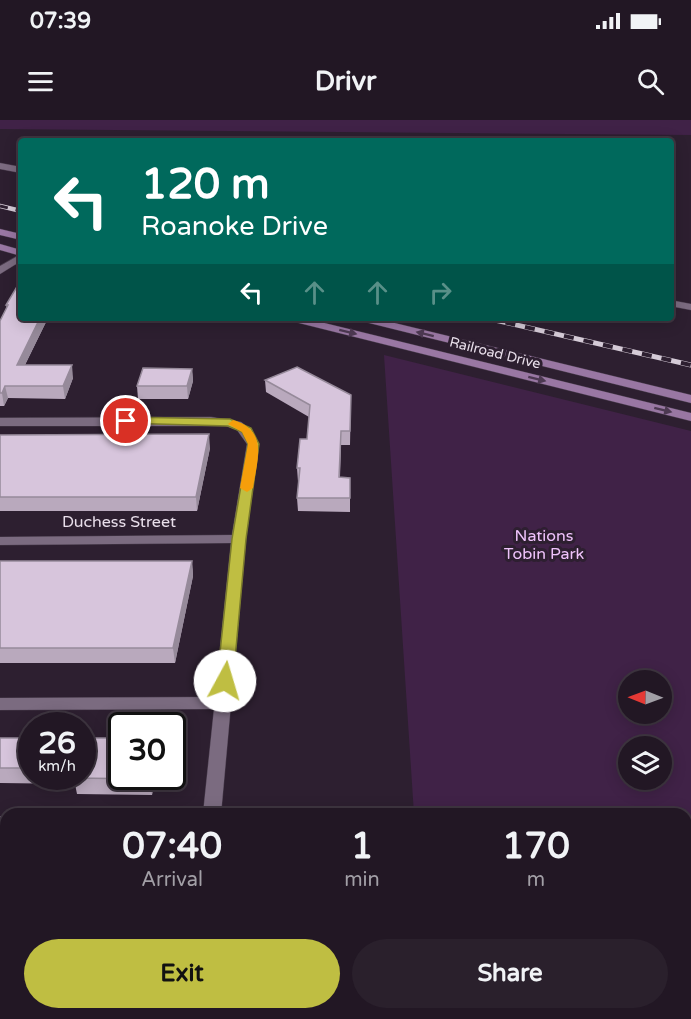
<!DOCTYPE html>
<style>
body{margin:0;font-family:"Varela Round",sans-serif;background:#2a202c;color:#f1f3f6;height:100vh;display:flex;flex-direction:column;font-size:22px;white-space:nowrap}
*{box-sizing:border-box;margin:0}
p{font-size:20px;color:#a29fa6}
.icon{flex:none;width:33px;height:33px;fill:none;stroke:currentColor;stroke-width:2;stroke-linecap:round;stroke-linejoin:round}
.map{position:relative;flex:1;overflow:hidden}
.sheet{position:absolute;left:0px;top:688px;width:692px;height:212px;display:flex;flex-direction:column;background:#221724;border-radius:18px 18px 0 0;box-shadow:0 3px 15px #0003,0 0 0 2px #3f3641}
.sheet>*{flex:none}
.guide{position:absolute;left:18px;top:18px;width:656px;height:183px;border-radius:6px;box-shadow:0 3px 15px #0003,0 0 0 2px #3f3641;background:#00695c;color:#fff;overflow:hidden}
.needle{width:39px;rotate:271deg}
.controls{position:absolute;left:618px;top:550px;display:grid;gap:12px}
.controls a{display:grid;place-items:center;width:54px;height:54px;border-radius:50%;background:#221724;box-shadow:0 3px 15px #0003,0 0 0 2px #3f3641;font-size:30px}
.speed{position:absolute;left:18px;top:592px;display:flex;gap:12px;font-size:30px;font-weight:700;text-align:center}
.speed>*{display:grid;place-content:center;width:78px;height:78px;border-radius:50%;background:#221724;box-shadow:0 3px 15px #0003,0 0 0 2px #3f3641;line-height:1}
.speed small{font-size:15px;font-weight:400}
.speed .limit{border:3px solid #111;border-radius:9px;background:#fff;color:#111}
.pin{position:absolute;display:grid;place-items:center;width:51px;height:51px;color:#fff;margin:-26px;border:3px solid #fff;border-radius:50%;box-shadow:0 2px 6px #0007}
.me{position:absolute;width:66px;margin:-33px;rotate:6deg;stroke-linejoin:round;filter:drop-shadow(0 0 4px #0008)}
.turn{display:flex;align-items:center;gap:21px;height:126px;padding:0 24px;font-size:27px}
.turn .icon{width:78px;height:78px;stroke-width:2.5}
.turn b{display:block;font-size:42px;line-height:51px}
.lanes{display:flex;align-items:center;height:57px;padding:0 24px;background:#0003;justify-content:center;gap:30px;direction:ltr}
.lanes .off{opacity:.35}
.eta{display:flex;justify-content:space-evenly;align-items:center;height:102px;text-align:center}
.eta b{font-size:36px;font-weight:700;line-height:42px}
.primary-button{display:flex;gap:12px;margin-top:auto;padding:12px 24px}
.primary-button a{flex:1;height:69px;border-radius:36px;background:#bfbe42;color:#111;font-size:24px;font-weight:700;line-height:69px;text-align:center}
.primary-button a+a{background:#2a202c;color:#f1f3f6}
.status{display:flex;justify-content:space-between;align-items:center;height:42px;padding:0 30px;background:#221724;direction:ltr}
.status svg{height:16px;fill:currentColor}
header{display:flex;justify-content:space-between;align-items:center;height:78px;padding:0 24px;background:#221724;font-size:27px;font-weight:700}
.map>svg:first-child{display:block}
.green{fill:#402247;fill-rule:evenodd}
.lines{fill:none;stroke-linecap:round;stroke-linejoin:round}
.minor-casing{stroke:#483c4b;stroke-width:1}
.tertiary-casing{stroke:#483c4b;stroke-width:1}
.secondary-casing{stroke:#483c4b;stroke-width:1}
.minor{fill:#7b6b80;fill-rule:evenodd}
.tertiary{fill:#7b6b80;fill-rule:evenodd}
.secondary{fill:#9977a3;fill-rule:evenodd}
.rail-far1-casing{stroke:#d5cbd7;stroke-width:4.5}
.rail-casing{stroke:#d5cbd7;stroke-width:5}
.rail-far1{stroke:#2d1f30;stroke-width:3;stroke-dasharray:8;stroke-linecap:butt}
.rail{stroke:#2d1f30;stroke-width:4;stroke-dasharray:10;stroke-linecap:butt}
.wall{fill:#b9a9bd}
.shaded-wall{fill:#968a9a}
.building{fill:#d7c5dc;stroke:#968a9a;stroke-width:1.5}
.oneway{fill:#4d3952}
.route{fill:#bfbe42;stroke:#7c7c2b;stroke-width:1.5}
.slow{fill:#f59e0b}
.labels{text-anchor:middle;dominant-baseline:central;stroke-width:6;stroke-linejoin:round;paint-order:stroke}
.far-street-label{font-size:14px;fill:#e9dfeb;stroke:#2d1f30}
.street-label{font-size:16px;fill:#e9dfeb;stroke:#2d1f30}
.park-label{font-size:16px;fill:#efc3fb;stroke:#2d1f30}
</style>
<div class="status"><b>07:39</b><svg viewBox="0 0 49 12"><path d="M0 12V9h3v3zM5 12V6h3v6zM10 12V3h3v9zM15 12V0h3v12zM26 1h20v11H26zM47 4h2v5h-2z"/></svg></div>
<header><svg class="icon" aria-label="menu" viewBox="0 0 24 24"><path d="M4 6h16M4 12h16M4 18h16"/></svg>Drivr<svg class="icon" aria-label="search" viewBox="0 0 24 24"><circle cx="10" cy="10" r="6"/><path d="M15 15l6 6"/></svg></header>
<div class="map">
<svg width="691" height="899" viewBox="0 0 691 899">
<rect width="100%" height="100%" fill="#2d1f30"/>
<!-- green -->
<g class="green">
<polygon points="0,0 691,0 691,15 0,9"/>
<path d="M384 235 691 311V899H427V894H686V694H414ZM628 561H662V594H628ZM628 627H662V660H628Z"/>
</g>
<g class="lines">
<defs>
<g id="minor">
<polygon points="21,134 21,141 0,154 0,146"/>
<polygon points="211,297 241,302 250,309 259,324 246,419 221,694 203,694 214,589 0,590 0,578 215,577 231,423 0,425 0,417 232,415 247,324 237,310 226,306 0,306 0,298"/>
<polygon points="0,808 6,809 6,827 0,826"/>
</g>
<g id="tertiary">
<polygon points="0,43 21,47 21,53 0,49"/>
<polygon points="670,180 691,184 691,190 670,186"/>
</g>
<g id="secondary">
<polygon points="0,109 21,114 21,120 0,115"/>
<polygon points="0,124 21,130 21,136 0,130"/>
<polygon points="286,198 304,198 691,293 691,301 287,200"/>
<polygon points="356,198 374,198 691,275 691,283 357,200"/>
</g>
</defs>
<!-- minor casing -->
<use href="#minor" class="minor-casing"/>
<!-- tertiary casing -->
<use href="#tertiary" class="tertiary-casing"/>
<!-- secondary casing -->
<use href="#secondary" class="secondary-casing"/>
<!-- minor -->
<use href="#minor" class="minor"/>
<!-- tertiary -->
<use href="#tertiary" class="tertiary"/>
<!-- secondary -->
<use href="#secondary" class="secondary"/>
<defs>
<polyline id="rail-far1" points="0,86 21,91"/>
<polyline id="rail" points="486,198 691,245"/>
</defs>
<!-- rail-far1 casing -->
<use href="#rail-far1" class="rail-far1-casing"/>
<!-- rail casing -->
<use href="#rail" class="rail-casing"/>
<!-- rail-far1 -->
<use href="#rail-far1" class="rail-far1"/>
<!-- rail -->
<use href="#rail" class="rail"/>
</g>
<!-- wall -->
<g class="wall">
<polygon points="6,185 48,198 25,245 73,258 65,279 8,278 4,286 0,286 0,201 7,188"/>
<polygon points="192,249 193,261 188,279 138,279 137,266"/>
<polygon points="265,260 351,275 350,325 341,325 340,357 350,358 350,392 298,391 297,378 299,362 298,362 297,348 307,319 309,297 266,272"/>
<polygon points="0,315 210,328 197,391 0,391"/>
<polygon points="0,441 192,441 193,456 175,543 0,543"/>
<polygon points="0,618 32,618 32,657 155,657 152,675 77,674 75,664 0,663"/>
<rect x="0" y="697" width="6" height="62"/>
</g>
<!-- shaded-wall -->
<g class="shaded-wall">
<polygon points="40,198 48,198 19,257 17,245"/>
<polygon points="72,245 73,258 65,279 63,266"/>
<polygon points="192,249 193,261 188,279 187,266"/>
<polygon points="5,266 8,278 4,286 2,273"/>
<polygon points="209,314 210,328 197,391 196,377"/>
<polygon points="192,441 193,456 175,543 173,528"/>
<polygon points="150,657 155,657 152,675 150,659"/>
<polygon points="15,894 27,894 25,899 14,899"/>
</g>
<!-- building -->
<g class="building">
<polygon points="21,160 21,198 40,198 17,245 72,245 63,266 5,266 2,273 0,273 0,201 8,185 6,185"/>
<polygon points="297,247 351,275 350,311 341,311 339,357 350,358 350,378 297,378 300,348 297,348 300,319 307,319 310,285 265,260"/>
<polygon points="143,248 192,249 187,266 137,266"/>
<polygon points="209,314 196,377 0,377 0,315"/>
<polygon points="0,441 192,441 173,528 0,528"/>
<rect x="0" y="618" width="32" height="30"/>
<polygon points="82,618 122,618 122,657 150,657 150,659 74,658 74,657 82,657"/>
<rect x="0" y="697" width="6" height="46"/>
<polygon points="0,870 6,870 6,894 15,894 14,899 0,899"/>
<polygon points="57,894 115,894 161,895 160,899 56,899"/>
<rect x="277" y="894" width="90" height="5"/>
</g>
<!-- one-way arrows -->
<defs><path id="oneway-solid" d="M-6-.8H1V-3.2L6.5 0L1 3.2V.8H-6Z" transform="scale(1.5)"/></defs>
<g class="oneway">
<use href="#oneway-solid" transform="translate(348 212) rotate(14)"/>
<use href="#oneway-solid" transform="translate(425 214) rotate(-166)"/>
<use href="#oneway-solid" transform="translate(537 259) rotate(14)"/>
<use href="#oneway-solid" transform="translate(663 290) rotate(14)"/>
</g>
<!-- route -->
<polygon class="route" points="126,297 230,299 251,308 259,324 246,419 233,561 230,565 220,565 217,561 232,419 248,324 242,312 228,306 122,303 122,298"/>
<!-- slow -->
<path class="slow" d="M233 300C269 310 257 341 253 368L247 372 240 368 248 324 242 312 228 304Z"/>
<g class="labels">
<!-- far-street labels -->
<g class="far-street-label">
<text transform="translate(495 233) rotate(14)">Railroad Drive</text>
</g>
<!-- street labels -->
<g class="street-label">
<text x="119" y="402">Duchess Street</text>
</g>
<!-- park labels -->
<g class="park-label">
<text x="544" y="416">Nations<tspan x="544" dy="18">Tobin Park</tspan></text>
</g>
</g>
</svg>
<div class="controls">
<a><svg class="needle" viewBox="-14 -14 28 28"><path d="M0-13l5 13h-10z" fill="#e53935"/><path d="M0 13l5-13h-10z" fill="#a29fa6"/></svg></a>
<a><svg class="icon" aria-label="layers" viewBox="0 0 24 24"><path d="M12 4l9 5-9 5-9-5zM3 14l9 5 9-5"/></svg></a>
</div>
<div class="speed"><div>26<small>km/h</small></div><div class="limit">30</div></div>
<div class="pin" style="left:126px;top:301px;background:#d93025"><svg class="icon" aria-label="arrive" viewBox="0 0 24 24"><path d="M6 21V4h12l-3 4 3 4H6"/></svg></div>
<svg class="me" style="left:225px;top:561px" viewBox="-20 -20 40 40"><circle r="19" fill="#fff"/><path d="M0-13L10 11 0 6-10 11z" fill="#bfbe42"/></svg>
<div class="guide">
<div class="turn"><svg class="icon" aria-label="left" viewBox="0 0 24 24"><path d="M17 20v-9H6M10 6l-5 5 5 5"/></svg><div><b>120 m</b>Roanoke Drive</div></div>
<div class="lanes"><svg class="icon" aria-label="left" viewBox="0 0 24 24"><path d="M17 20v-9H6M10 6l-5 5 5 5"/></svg><svg class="icon off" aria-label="ahead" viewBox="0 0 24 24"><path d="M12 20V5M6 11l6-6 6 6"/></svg><svg class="icon off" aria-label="ahead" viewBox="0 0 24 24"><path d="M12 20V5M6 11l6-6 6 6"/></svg><svg class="icon off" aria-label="right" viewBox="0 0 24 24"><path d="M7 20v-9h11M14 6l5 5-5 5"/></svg></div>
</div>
<section class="sheet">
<div class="eta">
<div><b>07:40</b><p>Arrival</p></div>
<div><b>1</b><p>min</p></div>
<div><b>170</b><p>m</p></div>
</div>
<div class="primary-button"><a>Exit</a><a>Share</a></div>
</section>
</div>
